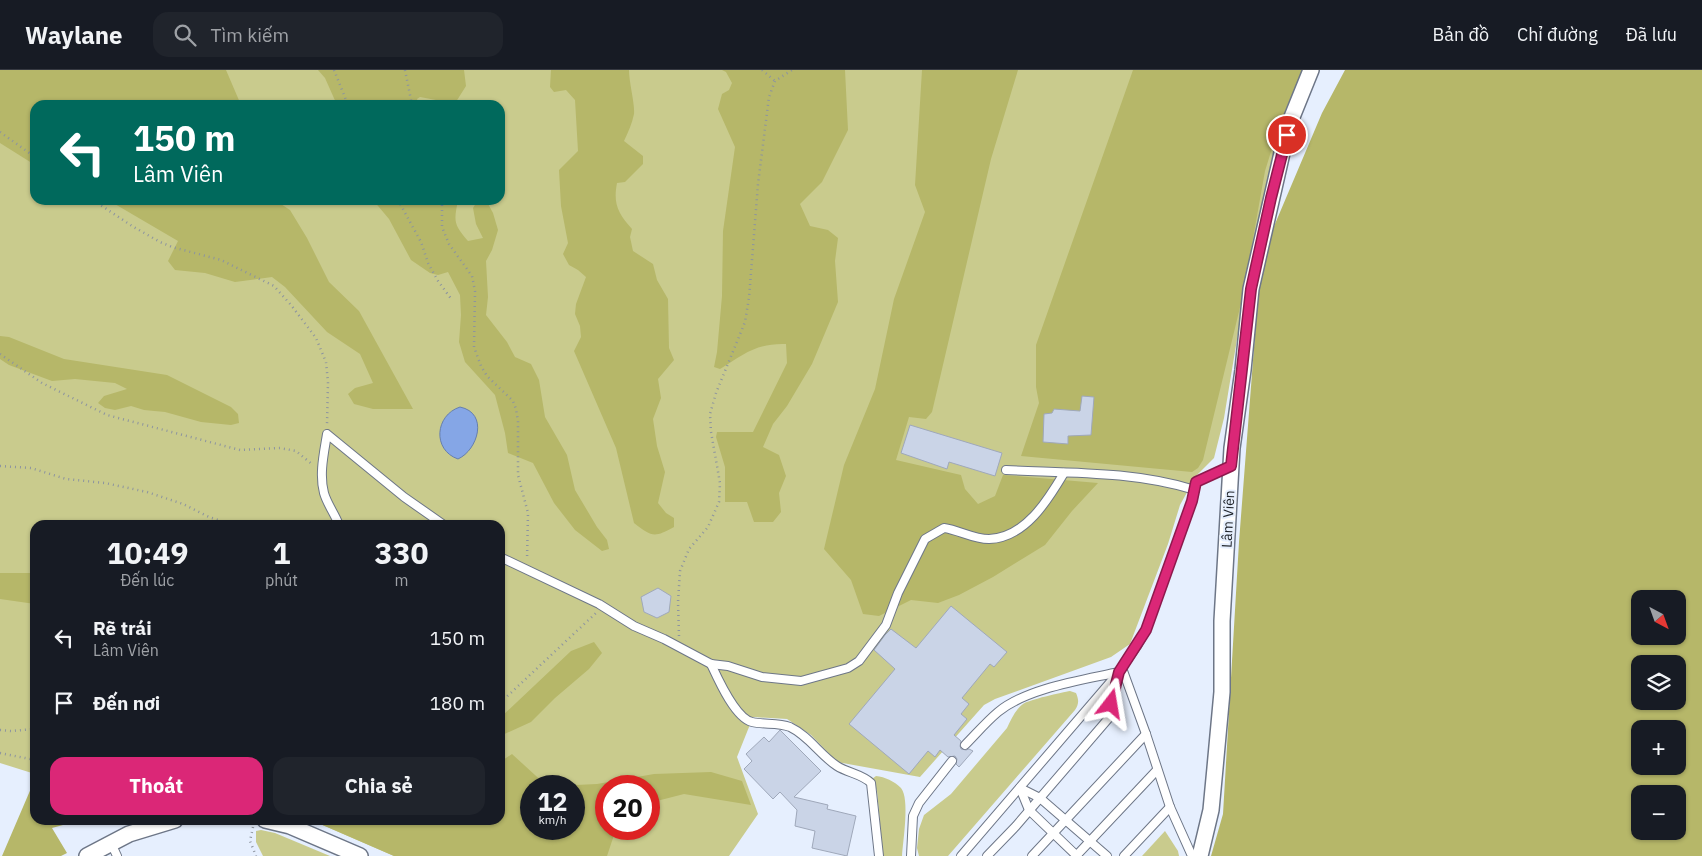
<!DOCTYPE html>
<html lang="vi">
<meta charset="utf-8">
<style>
body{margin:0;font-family:"IBM Plex Sans",sans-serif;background:#20242c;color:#f1f3f6;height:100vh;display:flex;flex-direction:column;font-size:19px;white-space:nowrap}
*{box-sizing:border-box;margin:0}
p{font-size:16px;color:#9ea1a6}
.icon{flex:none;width:28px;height:28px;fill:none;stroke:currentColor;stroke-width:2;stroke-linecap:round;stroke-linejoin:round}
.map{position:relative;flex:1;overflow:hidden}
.panel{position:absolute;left:30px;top:450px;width:475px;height:305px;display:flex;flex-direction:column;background:#171b24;border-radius:15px;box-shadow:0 1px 4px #0004}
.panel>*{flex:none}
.guide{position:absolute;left:30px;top:30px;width:475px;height:105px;border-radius:15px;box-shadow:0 1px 4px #0004;background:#00695c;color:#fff;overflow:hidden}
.needle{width:32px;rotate:139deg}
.buttons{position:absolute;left:1631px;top:520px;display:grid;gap:10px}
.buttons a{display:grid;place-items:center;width:55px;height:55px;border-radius:10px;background:#171b24;box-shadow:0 1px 4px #0004;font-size:25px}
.speed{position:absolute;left:520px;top:705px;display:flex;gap:10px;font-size:25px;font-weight:700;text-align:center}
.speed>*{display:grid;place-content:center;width:65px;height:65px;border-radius:50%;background:#171b24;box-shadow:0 1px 4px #0004;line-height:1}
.speed small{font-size:12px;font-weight:400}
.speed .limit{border:8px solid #d22;background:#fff;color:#111}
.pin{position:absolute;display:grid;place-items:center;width:42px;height:42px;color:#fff;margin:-21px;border:2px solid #fff;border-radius:50%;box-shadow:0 1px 5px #0007}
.me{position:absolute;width:55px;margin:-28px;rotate:14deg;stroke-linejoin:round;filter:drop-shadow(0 0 4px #0008)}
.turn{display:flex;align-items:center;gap:18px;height:105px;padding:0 20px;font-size:22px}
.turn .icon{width:65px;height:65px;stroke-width:2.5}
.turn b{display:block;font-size:35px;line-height:42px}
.eta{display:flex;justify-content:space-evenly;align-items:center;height:85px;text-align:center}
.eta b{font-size:30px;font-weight:700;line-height:35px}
.cta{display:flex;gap:10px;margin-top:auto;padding:10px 20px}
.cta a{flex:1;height:58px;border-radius:15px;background:#db2777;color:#fff;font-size:20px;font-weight:700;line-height:58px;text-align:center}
.cta a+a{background:#20242c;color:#f1f3f6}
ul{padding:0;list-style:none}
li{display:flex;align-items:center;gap:15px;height:65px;padding:0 20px}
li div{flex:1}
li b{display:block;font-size:19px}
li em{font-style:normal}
header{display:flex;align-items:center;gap:30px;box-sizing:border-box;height:70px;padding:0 25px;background:#171b24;border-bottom:1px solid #363941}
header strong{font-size:24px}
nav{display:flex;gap:28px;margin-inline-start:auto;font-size:18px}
.search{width:350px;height:45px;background:#20242c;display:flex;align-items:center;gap:12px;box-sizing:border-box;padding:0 18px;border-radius:15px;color:#9ea1a6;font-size:19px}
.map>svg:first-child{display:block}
.green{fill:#c9cb8d;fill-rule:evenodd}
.forest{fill:#b6b769;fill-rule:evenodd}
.water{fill:#85a6e6;stroke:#667fad}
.building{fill:#cad4e7;stroke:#9fa8ba}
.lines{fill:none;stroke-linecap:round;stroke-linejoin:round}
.service-casing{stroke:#6d7687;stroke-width:10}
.minor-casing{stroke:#6d7687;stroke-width:18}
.path{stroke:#8d949f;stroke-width:2.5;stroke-dasharray:1 4;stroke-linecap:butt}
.service{stroke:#fff;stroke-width:8}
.minor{stroke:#fff;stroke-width:15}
.route-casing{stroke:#8e194d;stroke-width:12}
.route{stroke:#db2777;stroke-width:9}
.labels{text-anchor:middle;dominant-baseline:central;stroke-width:4;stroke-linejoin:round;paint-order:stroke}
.street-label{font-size:14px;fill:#1f2329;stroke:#e6effe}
</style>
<header>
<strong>Waylane</strong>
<div class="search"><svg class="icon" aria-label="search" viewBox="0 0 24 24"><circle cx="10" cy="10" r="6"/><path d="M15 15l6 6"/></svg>Tìm kiếm</div>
<nav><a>Bản đồ</a><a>Chỉ đường</a><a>Đã lưu</a></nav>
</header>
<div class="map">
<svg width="1702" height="786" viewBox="0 0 1702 786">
<rect width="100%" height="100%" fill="#e6effe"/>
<!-- green -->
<g class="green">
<path d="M0 0H1306L1271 92 1240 251 1224 348 1214 388 1196 406 1180 435 1168 474 1130 574 1111 587 995 629 984 635 920 707 837 692 811 665 787 649 753 647 737 687 758 744 729 786H394L311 750H500V455H35V704L0 693ZM35 35H500V130H35ZM531 716H574V759H531ZM606 716H649V759H606Z"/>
<path d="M1070 621 1076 623C1079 630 1079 634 1075 640L948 786H919L917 778 919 759 924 745 951 724 1007 658C1011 649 1016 639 1023 634 1028 630 1063 622 1070 621Z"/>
<path d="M876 706C885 707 894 711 901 718 910 729 903 771 902 786H883L877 721 872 709Z"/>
<polygon points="261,760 275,763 330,786 263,786 256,772 256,761"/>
<polygon points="1165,761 1178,781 1179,786 1142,786"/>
</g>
<!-- forest -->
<g class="forest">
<polygon points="0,0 226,0 241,35 35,35 35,95 0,73"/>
<polygon points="318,0 464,0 466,16 454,35 440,35 436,30 420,27 417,29 419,35 337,35 325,8"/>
<path d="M551 0H629C629 13 635 34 634 44 632 54 628 62 624 71L643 86V94L625 112 617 113C613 134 618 143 632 159L630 167 633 181 653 194 657 210 668 229 669 278 674 290 658 309 661 328 653 349 657 376 665 402 658 433 666 443 674 448V457C654 468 652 467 634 453L616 378 574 281 581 267 580 256 575 244 576 234 586 207 578 200 569 195 563 184 568 173 561 136 559 100 578 81 575 30 566 20 554 22 550 17Z"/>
<path d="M722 0H845L848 60 822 112 800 134 810 156 828 160 838 168 835 191 838 232 812 294 787 336 773 354 763 377 779 385 786 406 779 423 781 442 773 452H754L747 432H725V397L716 367 717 362H753L787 293 786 274C756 273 744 284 720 299L714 297 717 282 722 226 723 161 735 77 718 39 722 24 729 20 732 13 726 2Z"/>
<polygon points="922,0 1018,0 991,89 932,342 926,349 909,347 896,390 961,405 965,419 978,434 995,426 1003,405 1098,413 1072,441 1045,475 993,507 959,525 938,533 911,530 879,546 863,544 851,510 824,479 844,395 875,319 894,229 925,142 915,115"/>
<polygon points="1133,0 1302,0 1279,56 1265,101 1243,225 1203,390 1198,398 1192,402 1021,386 1039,333 1036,317 1036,275"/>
<path d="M1345 0H1702V786H1211L1223 744 1239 472 1261 187 1322 43ZM1640 529H1678V566H1640ZM1640 594H1678V631H1640ZM1640 659H1678V696H1640ZM1640 724H1678V761H1640Z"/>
<polygon points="108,130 275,130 290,140 307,168 329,212 359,241 413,339 373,339 354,334 348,324 355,318 373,313 360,284 327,262 285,217 272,207 235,212 205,203 175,200 168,191 178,171"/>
<path d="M373 130H458C454 151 453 154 468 171L483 168 476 154 473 138 478 130H486L493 143 498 160 492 180 486 191 488 227 486 245 507 272 515 287 531 294 539 310 545 347 567 385 575 420 597 457 607 470 609 479 602 481 575 460 554 433 533 393 508 383 505 363 495 325 465 292 459 272 461 245 460 225 448 202 438 205 430 203 411 190 389 149Z"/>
<polygon points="0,266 9,267 64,289 167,305 231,337 238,344 239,353 231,355 201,352 165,342 144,340 131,336 115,340 105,338 98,333 104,326 127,319 115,313 75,309 52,311 9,295 0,289"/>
<polygon points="0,503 35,503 35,534 0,529"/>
<polygon points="594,572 602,583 589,599 555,628 531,652 500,666 500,648 571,581"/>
<polygon points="512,684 547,716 531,716 531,759 574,759 574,716 555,716 597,714 654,704 711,702 742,711 751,735 684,724 649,733 649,716 606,716 606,759 616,759 607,786 394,786 311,750 500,750 500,692"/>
<polygon points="35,709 35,750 76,750 74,752 52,758 67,783 61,786 2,786"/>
</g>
<!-- water -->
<path class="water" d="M460 337C489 343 478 380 458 389 432 380 435 345 460 337Z"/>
<!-- building -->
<g class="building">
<polygon points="1082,326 1094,327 1091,365 1068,366 1068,374 1043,372 1044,344 1052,343 1054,339 1080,341"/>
<polygon points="910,355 1002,383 995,406 949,392 947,399 901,383"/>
<polygon points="658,518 671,526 669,542 657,548 644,542 641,527"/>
<polygon points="951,536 1007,582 994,597 990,594 962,628 969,634 961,644 967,649 954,665 961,671 960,676 961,679 966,680 969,679 973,681 959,697 956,694 957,689 955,686 948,687 940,680 935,687 928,681 909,704 849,654 895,599 874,580 885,565 891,559 916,578"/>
<polygon points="780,660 821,701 794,727 828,735 827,739 856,746 847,786 812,778 815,761 795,756 797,740 780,722 773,729 744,699 752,691 746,684 764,667 769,672"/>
</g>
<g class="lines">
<defs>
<g id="service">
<path d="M1006 400C1068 403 1134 401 1195 420"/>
<path d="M339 455C335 444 327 434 324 423 319 404 324 383 327 364L404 427 444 455"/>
<path d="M500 487 599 534 634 556 664 569 711 594 728 596 762 607 801 611 848 598 859 591 886 555 898 523 925 469 944 458C959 460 973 469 989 469 1025 468 1048 430 1064 403"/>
<path d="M711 594C718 609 735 648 752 652 764 655 778 652 790 657 809 666 820 685 837 696 848 703 862 704 871 713L879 786"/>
<polyline points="1122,598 1146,664 1170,737 1192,786"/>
<path d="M965 675C976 664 986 652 998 642 1027 618 1083 610 1119 602L1108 649 1016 756 987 786"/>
<polyline points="1020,718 1040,728 1107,786"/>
<polyline points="1020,718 1029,740 1077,786"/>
<polyline points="111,773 117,786"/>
<polyline points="911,786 913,746 919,733 952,691"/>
<polyline points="961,786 1119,602 1137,576 1146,560 1192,431 1196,412 1231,396"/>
<polyline points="1032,786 1146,664"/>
<polyline points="1076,786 1157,700"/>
<polyline points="1124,786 1170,737"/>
</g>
<g id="minor">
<polyline points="265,750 290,756 360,786"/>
<polyline points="87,786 129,764 175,750"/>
<polyline points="1200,786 1211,740 1215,698 1222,622 1222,551 1232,378 1243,300 1251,219 1282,83 1292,47 1311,0"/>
</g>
</defs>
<!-- service casing -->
<use href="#service" class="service-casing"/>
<!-- minor casing -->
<use href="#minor" class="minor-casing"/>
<!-- path -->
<g class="path">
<polyline points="334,0 348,35"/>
<polyline points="405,0 412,35"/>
<polyline points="762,0 775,11"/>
<polyline points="0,62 35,87"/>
<polyline points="93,130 132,156 160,172 172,177 221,190 274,216 291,235 316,268 326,292 328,312 327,355"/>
<polyline points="398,130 421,172 428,193 438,211 452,230"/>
<polyline points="442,130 442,157 449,174 472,206 475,221 474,277 481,296 487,306 513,331 516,339 518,351 518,405 528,443 527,490"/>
<polyline points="0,284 42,313 107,345 240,380 280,378 296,381 313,395"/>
<polyline points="0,396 31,398 66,409 105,413 147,422 183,434 209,447 233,455"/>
<polyline points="679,566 678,532 680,501 689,479 708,457 719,432 720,413 711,362 710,344 716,323 745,252 749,228 758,114 769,27 775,11 792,0"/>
<polyline points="500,633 596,543"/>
<polyline points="0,660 11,661 35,659"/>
<polyline points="0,683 35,690"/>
<polyline points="253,757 250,771 256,786"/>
</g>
<!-- service -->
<use href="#service" class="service"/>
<!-- minor -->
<use href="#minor" class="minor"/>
</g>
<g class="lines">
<defs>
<polyline id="route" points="1111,634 1119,602 1146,560 1192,431 1196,412 1231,396 1251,219 1271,128 1287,65"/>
</defs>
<!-- route casing -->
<use href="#route" class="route-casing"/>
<!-- route -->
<use href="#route" class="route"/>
</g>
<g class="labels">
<!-- street labels -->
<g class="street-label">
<text transform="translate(1228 449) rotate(-87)">Lâm Viên</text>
</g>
</g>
</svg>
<div class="buttons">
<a><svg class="needle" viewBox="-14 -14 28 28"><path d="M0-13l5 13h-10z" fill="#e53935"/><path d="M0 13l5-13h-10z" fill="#9ea1a6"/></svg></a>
<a><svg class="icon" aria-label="layers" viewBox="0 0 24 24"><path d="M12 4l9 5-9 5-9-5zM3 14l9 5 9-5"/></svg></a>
<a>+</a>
<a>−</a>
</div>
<div class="speed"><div>12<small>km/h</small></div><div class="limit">20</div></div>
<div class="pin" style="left:1287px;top:65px;background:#d93025"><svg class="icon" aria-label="arrive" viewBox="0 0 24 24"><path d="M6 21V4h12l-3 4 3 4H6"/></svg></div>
<svg class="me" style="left:1111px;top:634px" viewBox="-20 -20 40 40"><path d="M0-17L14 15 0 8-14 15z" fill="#db2777" stroke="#fff" stroke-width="4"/></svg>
<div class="guide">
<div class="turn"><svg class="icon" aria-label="left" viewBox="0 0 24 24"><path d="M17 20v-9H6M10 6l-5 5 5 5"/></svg><div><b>150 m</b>Lâm Viên</div></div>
</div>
<section class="panel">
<div class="eta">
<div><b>10:49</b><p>Đến lúc</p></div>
<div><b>1</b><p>phút</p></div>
<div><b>330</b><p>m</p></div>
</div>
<ul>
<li><svg class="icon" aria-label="left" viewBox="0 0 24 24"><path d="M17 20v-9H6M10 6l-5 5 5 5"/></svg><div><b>Rẽ trái</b><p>Lâm Viên</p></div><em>150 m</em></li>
<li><svg class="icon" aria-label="arrive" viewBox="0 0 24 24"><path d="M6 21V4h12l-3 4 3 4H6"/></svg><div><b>Đến nơi</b></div><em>180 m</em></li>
</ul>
<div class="cta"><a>Thoát</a><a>Chia sẻ</a></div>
</section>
</div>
